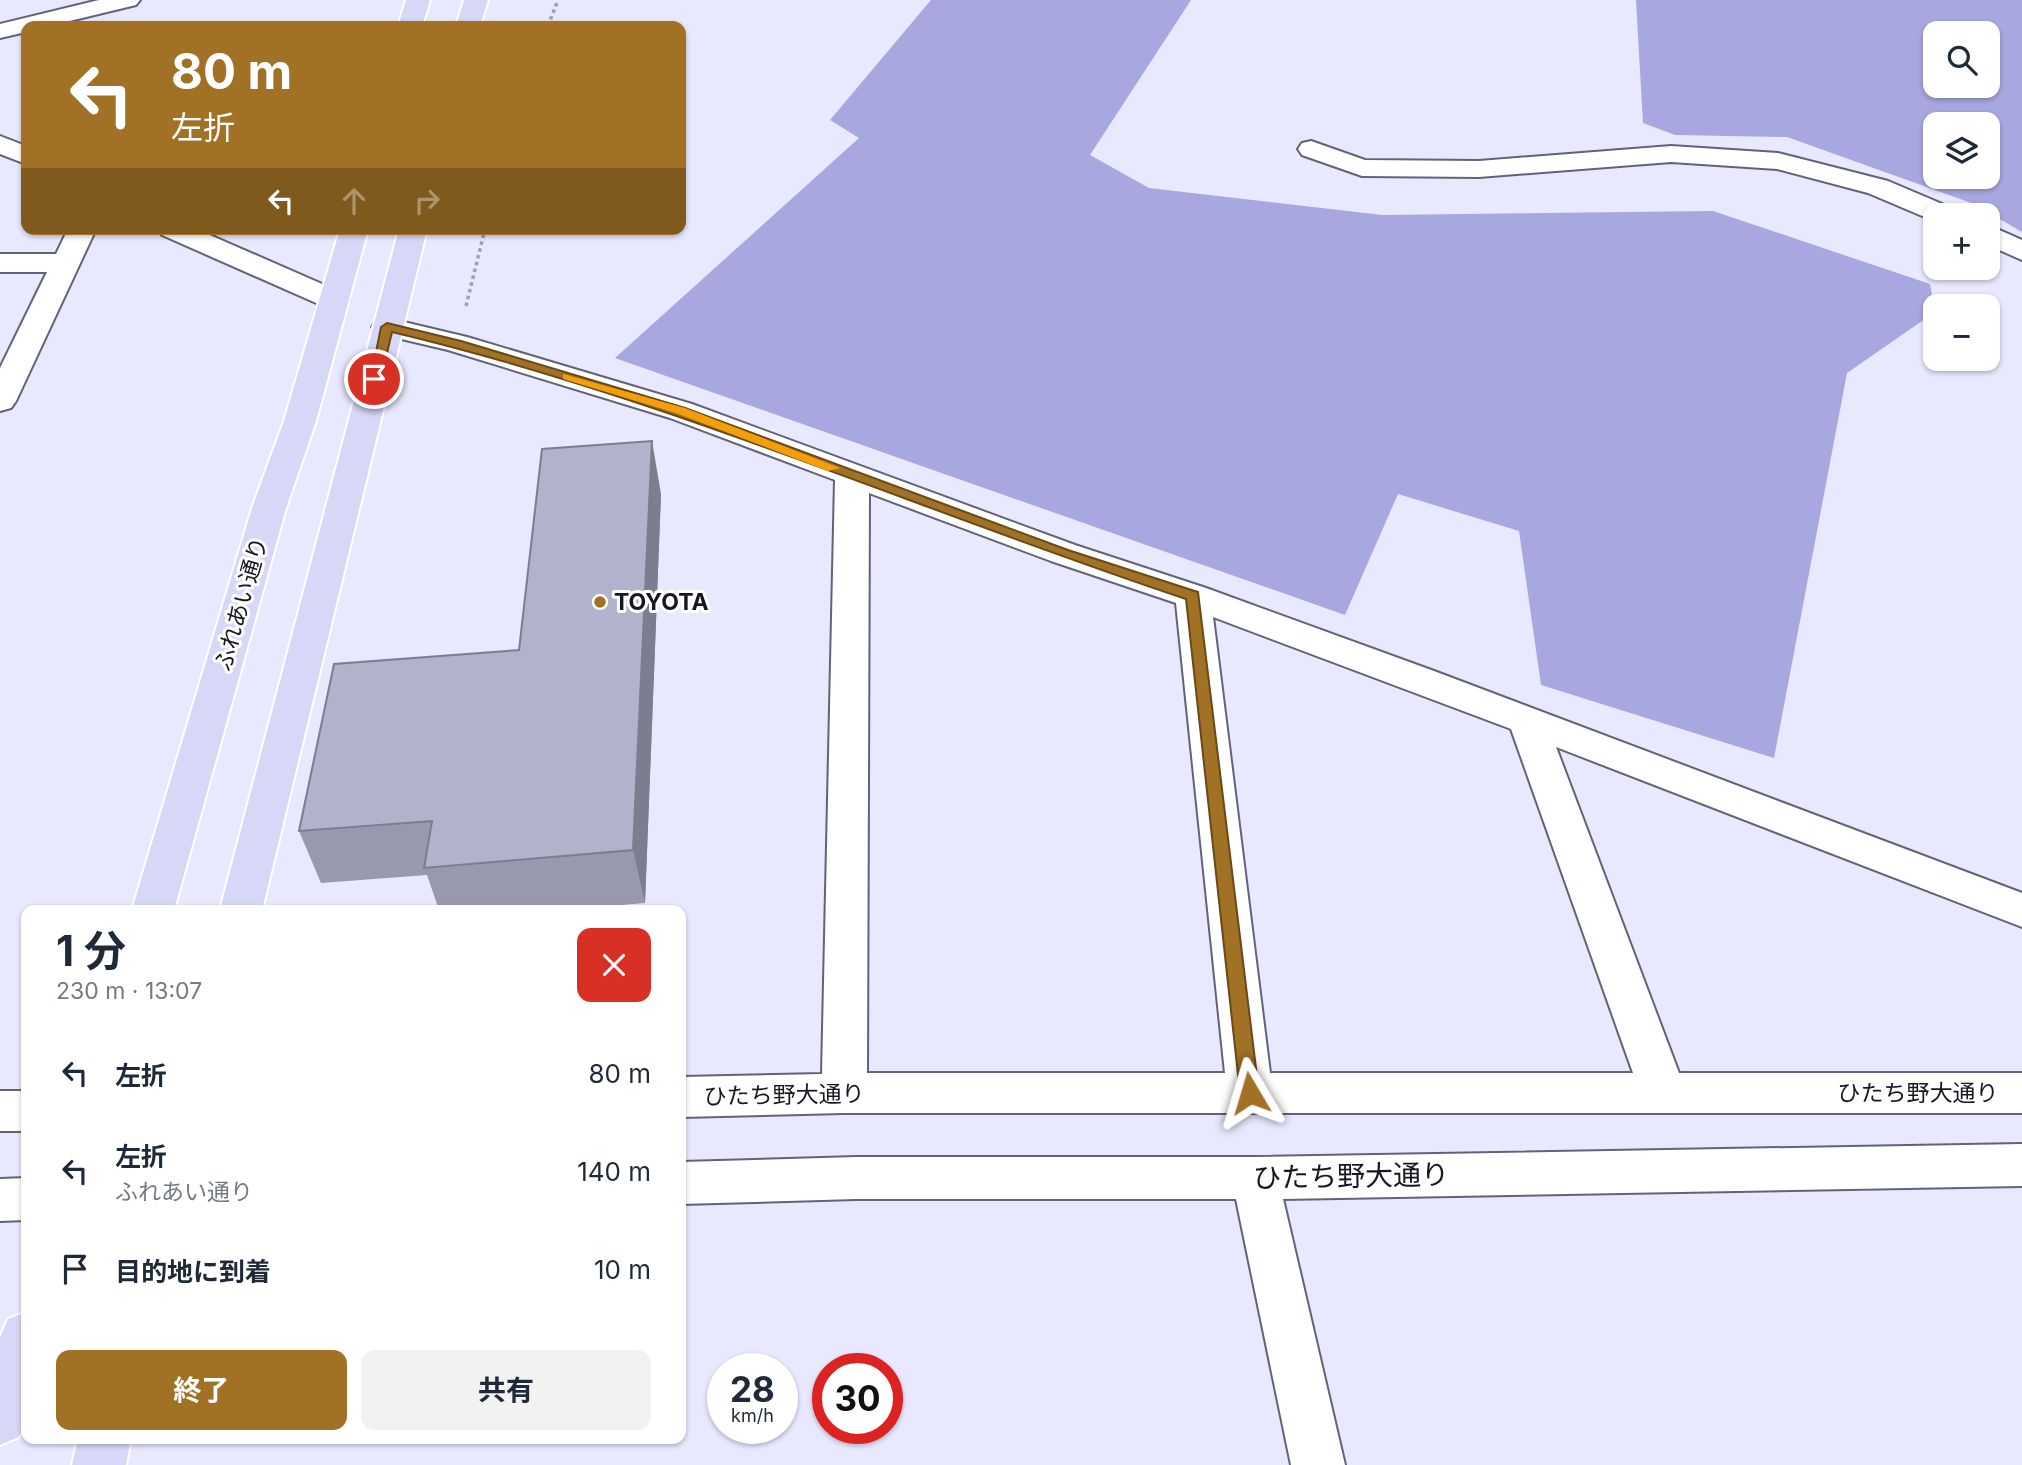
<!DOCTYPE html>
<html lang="ja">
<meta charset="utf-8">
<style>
body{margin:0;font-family:Inter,"Noto Sans JP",sans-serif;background:#f2f2f3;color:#1f2937;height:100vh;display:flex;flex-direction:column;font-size:26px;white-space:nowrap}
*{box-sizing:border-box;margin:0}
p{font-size:23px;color:#747a83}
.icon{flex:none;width:38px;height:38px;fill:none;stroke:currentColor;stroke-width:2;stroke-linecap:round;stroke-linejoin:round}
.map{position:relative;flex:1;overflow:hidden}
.panel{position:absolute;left:21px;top:905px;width:665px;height:539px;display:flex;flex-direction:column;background:#fff;border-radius:14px;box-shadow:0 2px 5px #0004}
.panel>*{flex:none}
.hud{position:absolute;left:21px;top:21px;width:665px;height:214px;border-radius:14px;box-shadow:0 2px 5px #0004;background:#a17125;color:#fff;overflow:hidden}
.fabs{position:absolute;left:1923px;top:21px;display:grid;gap:14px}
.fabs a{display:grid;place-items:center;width:77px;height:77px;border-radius:14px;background:#fff;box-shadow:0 2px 5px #0004;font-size:35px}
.speed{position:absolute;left:707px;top:1353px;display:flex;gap:14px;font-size:35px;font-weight:700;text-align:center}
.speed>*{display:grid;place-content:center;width:91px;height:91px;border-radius:50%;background:#fff;box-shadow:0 2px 5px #0004;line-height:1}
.speed small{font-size:18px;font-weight:400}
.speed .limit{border:10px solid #d22;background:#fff;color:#111}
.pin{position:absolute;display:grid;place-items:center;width:60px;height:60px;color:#fff;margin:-30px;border:4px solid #fff;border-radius:50%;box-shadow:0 2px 7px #0007}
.me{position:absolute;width:77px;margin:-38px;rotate:353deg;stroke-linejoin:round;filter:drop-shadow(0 0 5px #0008)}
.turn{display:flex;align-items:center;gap:24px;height:147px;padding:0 35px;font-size:32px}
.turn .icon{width:91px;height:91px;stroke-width:2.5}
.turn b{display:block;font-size:49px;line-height:60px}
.lanes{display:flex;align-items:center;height:66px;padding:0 35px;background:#0003;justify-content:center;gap:35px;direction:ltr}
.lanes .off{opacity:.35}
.round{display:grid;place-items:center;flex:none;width:74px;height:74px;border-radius:14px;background:#f2f2f3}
.head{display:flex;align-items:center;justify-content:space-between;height:119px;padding:0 35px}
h1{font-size:42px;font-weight:700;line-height:52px}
.primary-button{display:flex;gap:14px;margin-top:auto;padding:14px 35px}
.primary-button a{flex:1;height:80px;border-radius:14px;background:#a17125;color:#fff;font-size:28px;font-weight:700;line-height:80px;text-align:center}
.primary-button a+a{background:#f2f2f3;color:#1f2937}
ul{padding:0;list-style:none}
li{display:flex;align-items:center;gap:21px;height:98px;padding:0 35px}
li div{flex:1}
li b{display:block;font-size:26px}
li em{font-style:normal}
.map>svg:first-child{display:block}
.forest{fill:#a8a7e0;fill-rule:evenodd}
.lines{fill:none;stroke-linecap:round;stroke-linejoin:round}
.minor-casing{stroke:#626279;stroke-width:4}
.major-casing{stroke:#fff;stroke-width:4}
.path{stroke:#9e9eb0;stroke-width:3.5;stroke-dasharray:3.5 3.5;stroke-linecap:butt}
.minor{fill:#fff;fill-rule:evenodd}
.major{fill:#d7d7f7;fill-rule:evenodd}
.wall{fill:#9899af}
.shaded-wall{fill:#7c7d8e}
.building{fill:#b1b2cb;stroke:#7c7d8e;stroke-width:2}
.route{fill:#a17125;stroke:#694918;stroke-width:2}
.slow{fill:#f59e0b}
.poi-dot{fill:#a17125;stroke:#fff;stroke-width:2.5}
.labels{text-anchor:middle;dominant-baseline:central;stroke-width:6;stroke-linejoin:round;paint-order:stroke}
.poi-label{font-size:23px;font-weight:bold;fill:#171720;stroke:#fff;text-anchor:start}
.street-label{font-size:23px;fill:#171720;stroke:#fff}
.near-street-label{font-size:28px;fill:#171720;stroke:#fff}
</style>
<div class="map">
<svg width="2022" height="1465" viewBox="0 0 2022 1465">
<rect width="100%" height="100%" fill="#e8e8fe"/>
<!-- forest -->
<g class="forest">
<polygon points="931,0 1191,0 1090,155 1149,188 1382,215 1713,211 1930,284 1935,312 1847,373 1774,758 1541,685 1519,531 1398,494 1345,615 615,358 859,138 830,120"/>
<path d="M1636 0H2022V232L1974 204 1787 137 1675 135 1643 123ZM1936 33H1988V86H1936ZM1936 124H1988V177H1936Z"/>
</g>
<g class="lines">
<defs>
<g id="minor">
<polygon points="99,0 140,0 136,5 49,26 26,26 26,32 0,38 0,24"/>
<polygon points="0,136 26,146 26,164 0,154"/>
<polygon points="1311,141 1365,160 1479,161 1671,146 1778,153 1888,181 1954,209 1958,215 1936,215 1934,221 1868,193 1777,169 1671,162 1479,177 1362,176 1302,155 1298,149 1302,143"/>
<polygon points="1988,225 2022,240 2022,260 1988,245"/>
<polygon points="68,229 96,229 16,401 11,408 0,411 0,368 47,272 0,272 0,254 56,254"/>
<polygon points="158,229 196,229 345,294 349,300 345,306 334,309 323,306 162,235"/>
<path d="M387 318 467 337 692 404 1075 545 1206 588 1434 671 2022 893V927L1556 747 1679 1073H2022V1113H844L681 1117V1077L822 1074 835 480 670 418 448 350 376 333 372 327 376 321ZM869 493 1051 561 1176 603 1225 1073H867ZM1213 617 1511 729 1633 1073H1270Z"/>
<rect x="0" y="1091" width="26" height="40"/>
<polygon points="2022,1144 2022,1186 1283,1199 1345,1465 1291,1465 1236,1199 856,1199 681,1204 681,1162 856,1157 1255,1157"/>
<polygon points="26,1178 26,1220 0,1221 0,1179"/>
</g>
<g id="major">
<polygon points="406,0 430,0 422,26 398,26"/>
<polygon points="464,0 488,0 480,26 456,26"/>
<polygon points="340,229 368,229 316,421 286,508 174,910 132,910 252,508 284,421"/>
<polygon points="399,229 427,229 262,910 220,910"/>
<polygon points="26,1312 26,1419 19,1437 0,1445 0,1338 8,1319"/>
<polygon points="78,1438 131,1438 126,1465 72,1465"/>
</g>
</defs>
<!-- minor casing -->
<use href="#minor" class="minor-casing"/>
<!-- major casing -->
<use href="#major" class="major-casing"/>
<!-- path -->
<g class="path">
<polyline points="548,26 558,0"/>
<polyline points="466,306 485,229"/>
</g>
<!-- minor -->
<use href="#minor" class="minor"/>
<!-- major -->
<use href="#major" class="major"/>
</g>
<!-- wall -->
<polygon class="wall" points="661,494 645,903 561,910 439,910 427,875 321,883 299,831 519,650"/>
<!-- shaded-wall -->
<polygon class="shaded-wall" points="652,441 661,494 645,903 633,850"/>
<!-- building -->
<polygon class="building" points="652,441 633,850 424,868 432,821 299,831 334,664 519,650 542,449"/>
<!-- route -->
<path class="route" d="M387 323 461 341 685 408 1068 550 1198 592 1259 1093 1257 1098H1243L1240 1093 1186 599C921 511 665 397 392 332L381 379 370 382 381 327Z"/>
<!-- slow -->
<polygon class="slow" points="563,374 685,408 840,468 828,471 676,413 563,379"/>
<!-- markers -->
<circle class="poi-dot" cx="600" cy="602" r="7"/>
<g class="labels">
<!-- poi labels -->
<g class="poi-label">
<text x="614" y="602">TOYOTA</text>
</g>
<!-- street labels -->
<g class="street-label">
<text transform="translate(241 604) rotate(-74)">ふれあい通り</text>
<text x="1918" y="1093">ひたち野大通り</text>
<text transform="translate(784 1095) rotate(-1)">ひたち野大通り</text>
</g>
<!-- near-street labels -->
<g class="near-street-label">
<text transform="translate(1351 1176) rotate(-1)">ひたち野大通り</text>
</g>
</g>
</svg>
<div class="fabs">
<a><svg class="icon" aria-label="search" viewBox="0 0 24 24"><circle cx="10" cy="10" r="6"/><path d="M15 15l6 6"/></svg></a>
<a><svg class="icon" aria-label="layers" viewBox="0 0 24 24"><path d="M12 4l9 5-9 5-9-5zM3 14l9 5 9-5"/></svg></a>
<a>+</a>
<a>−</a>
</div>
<div class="speed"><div>28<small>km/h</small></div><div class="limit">30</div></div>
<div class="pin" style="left:374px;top:379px;background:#d93025"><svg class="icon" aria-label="arrive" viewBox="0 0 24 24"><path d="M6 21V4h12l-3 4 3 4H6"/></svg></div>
<svg class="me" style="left:1250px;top:1093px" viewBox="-20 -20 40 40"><path d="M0-17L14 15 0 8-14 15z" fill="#a17125" stroke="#fff" stroke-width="4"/></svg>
<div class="hud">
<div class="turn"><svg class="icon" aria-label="left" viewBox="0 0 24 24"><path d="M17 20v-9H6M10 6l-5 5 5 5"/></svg><div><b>80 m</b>左折</div></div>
<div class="lanes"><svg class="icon" aria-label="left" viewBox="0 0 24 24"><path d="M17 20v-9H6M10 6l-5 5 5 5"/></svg><svg class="icon off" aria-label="ahead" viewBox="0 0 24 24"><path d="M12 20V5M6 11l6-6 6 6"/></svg><svg class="icon off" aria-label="right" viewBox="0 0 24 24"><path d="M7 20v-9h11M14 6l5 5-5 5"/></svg></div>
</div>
<section class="panel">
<div class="head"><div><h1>1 分</h1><p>230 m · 13:07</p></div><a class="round" style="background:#d93025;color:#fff"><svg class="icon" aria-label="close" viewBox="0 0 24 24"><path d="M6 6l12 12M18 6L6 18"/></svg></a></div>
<ul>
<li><svg class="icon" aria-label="left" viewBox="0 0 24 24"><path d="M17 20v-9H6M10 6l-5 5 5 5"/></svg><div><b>左折</b></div><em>80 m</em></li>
<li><svg class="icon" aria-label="left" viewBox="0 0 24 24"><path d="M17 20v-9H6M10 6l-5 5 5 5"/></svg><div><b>左折</b><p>ふれあい通り</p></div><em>140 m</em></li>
<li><svg class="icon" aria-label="arrive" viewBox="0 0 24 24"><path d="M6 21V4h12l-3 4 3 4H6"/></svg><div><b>目的地に到着</b></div><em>10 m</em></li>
</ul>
<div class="primary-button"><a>終了</a><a>共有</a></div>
</section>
</div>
